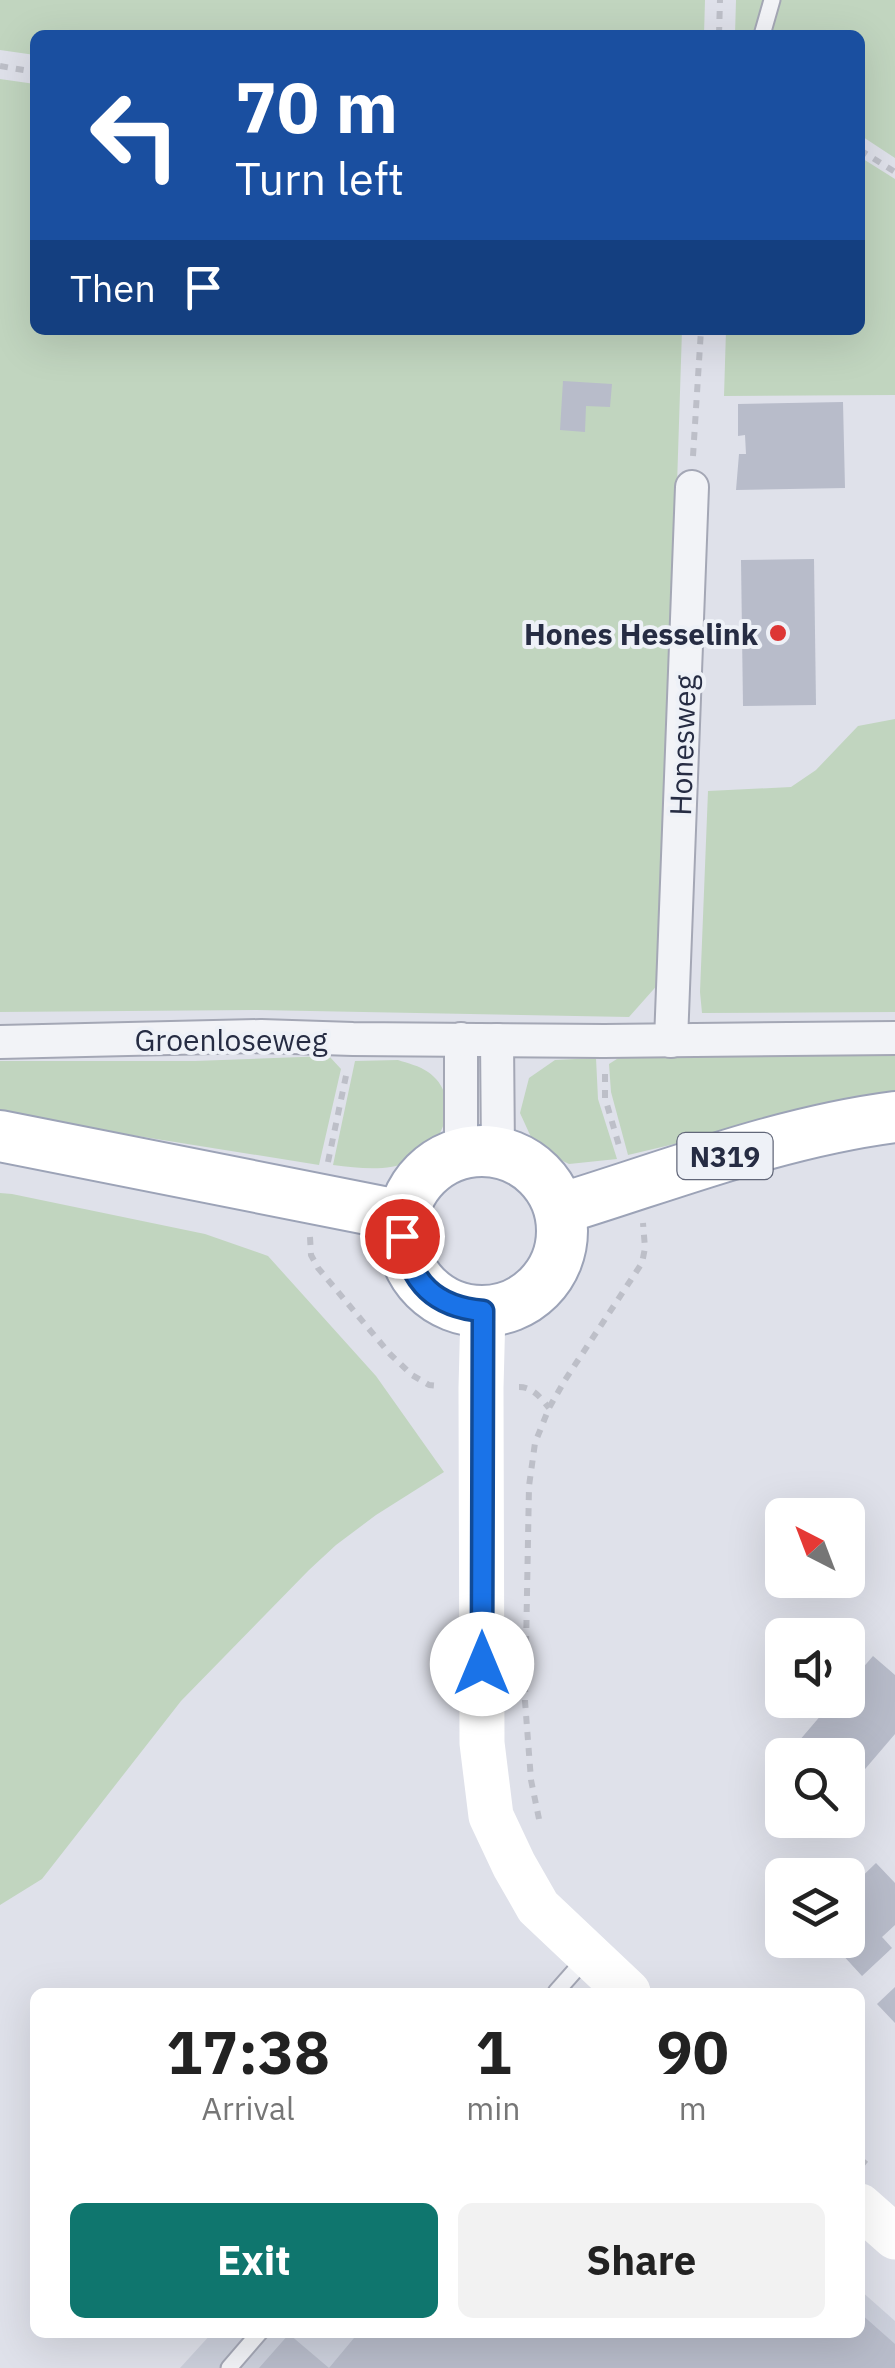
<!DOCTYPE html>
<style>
body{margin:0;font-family:"IBM Plex Sans",sans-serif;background:#f2f2f2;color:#222;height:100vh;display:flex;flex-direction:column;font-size:38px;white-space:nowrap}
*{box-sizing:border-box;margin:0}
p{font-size:32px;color:#767676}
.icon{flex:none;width:55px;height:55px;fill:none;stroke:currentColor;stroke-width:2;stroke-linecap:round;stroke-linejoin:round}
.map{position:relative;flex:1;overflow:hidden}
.sheet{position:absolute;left:30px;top:1988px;width:835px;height:350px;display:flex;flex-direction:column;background:#fff;border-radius:15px;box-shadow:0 10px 40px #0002}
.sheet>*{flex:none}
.top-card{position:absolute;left:30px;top:30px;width:835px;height:305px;border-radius:15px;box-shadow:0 10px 40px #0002;background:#1a4fa0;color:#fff;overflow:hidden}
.needle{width:65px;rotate:318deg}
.controls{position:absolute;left:765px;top:1498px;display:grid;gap:20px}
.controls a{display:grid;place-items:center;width:100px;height:100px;border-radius:15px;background:#fff;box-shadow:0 10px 40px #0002;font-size:50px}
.pin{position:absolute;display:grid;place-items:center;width:85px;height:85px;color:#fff;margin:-42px;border:5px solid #fff;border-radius:50%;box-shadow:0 2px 10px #0007}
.me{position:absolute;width:110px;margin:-55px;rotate:0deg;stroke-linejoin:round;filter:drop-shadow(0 0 8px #0008)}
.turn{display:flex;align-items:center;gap:35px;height:210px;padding:0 40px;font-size:45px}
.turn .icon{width:130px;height:130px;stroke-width:2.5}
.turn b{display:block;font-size:70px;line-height:85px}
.then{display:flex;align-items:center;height:95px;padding:0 40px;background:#0003;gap:20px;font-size:38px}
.eta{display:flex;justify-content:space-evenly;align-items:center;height:170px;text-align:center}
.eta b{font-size:60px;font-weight:700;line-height:70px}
.primary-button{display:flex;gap:20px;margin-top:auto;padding:20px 40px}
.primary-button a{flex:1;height:115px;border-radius:15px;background:#0f766e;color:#fff;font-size:40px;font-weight:700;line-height:115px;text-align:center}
.primary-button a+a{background:#f2f2f2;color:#222}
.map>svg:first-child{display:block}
.built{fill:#ccd0dc}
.green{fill:#c1d5bf}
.building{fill:#b8bcca}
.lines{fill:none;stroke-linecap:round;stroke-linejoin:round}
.lane-casing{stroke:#a4a7b5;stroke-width:19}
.street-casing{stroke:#a4a7b5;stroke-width:36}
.primary-casing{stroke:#9ca3b7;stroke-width:54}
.path{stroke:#bdbfc8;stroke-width:6;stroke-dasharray:8 8;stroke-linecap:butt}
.lane{stroke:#f2f3f7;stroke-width:15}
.street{stroke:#f2f3f7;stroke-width:32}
.secondary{stroke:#fff;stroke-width:45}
.primary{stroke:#fff;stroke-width:50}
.route-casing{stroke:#114b97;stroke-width:25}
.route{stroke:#1a73e8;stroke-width:18}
.poi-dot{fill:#dd3635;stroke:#eef1f7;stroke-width:4}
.labels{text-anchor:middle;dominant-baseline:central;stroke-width:8;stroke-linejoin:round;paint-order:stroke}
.shield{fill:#eef1f7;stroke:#626779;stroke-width:2.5}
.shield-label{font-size:28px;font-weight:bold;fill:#262c43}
.poi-label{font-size:30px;font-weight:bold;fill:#262c43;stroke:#eef1f7;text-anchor:end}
.street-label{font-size:30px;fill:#262c43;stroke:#eef1f7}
</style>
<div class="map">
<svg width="895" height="2368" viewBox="0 0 895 2368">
<rect width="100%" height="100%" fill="#dfe1ea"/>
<!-- built -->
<polygon class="built" points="860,2290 895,2321 895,2368 180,2368 212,2333 860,2332"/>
<!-- green -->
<g class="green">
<polygon points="0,0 705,0 704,35 35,35 35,55 0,50"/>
<polygon points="736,0 895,0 895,158 860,135 860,35 735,35"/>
<polygon points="0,79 35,84 35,330 682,330 661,981 629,1017 257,1010 0,1012"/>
<polygon points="860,157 895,179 895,395 724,396 726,330 860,330"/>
<polygon points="895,719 895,1012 702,1013 700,992 708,791 791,787 816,770 858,726"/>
<polygon points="895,1052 895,1097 847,1103 628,1155 611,1092 609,1064 620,1057"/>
<polygon points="329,1056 341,1069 319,1165 0,1114 0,1061 195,1061"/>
<polygon points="596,1058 598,1099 617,1159 569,1164 536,1148 520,1113 529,1078 555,1060"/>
<path d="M398 1060C407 1063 420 1066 428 1072 462 1095 445 1147 411 1161 386 1172 360 1168 333 1165L355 1061Z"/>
<polygon points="0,1193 12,1194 205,1234 268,1256 376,1376 444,1472 376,1515 336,1545 309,1570 181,1701 42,1879 0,1905"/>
</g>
<!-- building -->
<g class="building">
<polygon points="563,381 612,384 610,407 586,406 585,432 560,430"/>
<polygon points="843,402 845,488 736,490 739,454 746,454 745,435 738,436 738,404"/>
<polygon points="814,559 816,705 743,706 741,560"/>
<polygon points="873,1656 895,1675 895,1734 848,1789 848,1755 787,1755 834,1700 848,1700 848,1685"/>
<polygon points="876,1863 895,1883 895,1925 882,1937 892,1948 862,1976 829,1940 848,1940 848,1890"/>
<polygon points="895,1987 895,2023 877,2004"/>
<polygon points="860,2313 895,2344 895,2368 259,2368 289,2334 329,2368 359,2332 860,2332"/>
</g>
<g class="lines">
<defs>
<g id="lane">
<polyline points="762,35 772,0"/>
<polyline points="556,1992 586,1958"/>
<polyline points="229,2368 260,2332"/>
</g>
<g id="street">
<polyline points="461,1039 461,1153"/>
<polyline points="497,1040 498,1152"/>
<polyline points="671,1041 692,487"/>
<polyline points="0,1042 261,1036 353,1039 604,1041 895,1038"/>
</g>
<g id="primary">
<polyline points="0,1136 403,1216"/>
<circle cx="482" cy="1231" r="80"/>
<path d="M560 1209C671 1175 779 1132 895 1117"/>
</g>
</defs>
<!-- lane casing -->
<use href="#lane" class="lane-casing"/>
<!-- street casing -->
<use href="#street" class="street-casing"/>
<!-- primary casing -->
<use href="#primary" class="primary-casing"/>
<!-- path -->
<g class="path">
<polyline points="719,35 720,0"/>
<polyline points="0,66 35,72"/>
<polyline points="860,150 895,172"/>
<polyline points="693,456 701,330"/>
<polyline points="605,1074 605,1098 620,1149"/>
<polyline points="328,1162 347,1071"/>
<polyline points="310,1237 311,1255 318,1268 390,1354 412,1375 429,1385 441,1386"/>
<path d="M519 1387C533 1387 541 1398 549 1408"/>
<polyline points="539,1819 531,1780 525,1701 529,1486 535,1443 549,1408 565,1380 642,1263 645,1248 643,1223"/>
<polyline points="860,2159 872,2169"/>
</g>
<!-- lane -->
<use href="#lane" class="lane"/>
<!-- street -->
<use href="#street" class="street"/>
<!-- secondary -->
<g class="secondary">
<polyline points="483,1311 481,1388 482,1743 491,1816 514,1865 538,1907 628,1992"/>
<polyline points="860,2206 895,2237"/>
</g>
<!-- primary -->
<use href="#primary" class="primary"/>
</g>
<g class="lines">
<defs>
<path id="route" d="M402 1236C411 1283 435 1307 483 1311L482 1664"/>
</defs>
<!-- route casing -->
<use href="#route" class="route-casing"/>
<!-- route -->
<use href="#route" class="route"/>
</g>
<!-- markers -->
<circle class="poi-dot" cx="778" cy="633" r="10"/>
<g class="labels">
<!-- shield labels -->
<rect class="shield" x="677.5" y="1133" width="95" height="46" rx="8"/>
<g class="shield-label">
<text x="725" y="1156">N319</text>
</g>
<!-- poi labels -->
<g class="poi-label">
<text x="758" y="633">Hones Hesselink</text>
</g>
<!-- street labels -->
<g class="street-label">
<text transform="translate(682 745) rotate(-88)">Honesweg</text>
<text x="231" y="1039">Groenloseweg</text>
</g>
</g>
</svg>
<div class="controls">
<a><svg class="needle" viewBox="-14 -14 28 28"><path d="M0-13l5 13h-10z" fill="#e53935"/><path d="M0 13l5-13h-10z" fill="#767676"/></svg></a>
<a><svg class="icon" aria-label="sound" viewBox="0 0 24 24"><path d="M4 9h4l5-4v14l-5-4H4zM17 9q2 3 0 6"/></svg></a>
<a><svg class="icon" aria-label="search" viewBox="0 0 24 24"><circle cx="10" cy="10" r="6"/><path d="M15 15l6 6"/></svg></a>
<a><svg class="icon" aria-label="layers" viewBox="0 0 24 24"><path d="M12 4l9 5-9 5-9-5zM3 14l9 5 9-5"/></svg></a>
</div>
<div class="pin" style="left:402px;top:1236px;background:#d93025"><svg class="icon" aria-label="arrive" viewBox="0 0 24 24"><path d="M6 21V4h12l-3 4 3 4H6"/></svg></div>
<svg class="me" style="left:482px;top:1664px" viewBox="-20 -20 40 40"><circle r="19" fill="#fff"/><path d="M0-13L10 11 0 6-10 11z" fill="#1a73e8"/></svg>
<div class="top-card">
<div class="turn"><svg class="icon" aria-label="left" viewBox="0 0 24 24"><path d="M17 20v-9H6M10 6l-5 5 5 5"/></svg><div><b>70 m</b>Turn left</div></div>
<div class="then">Then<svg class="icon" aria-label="arrive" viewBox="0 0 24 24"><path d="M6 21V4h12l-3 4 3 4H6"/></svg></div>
</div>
<section class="sheet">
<div class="eta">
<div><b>17:38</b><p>Arrival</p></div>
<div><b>1</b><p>min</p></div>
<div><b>90</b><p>m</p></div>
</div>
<div class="primary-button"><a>Exit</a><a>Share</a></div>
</section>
</div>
